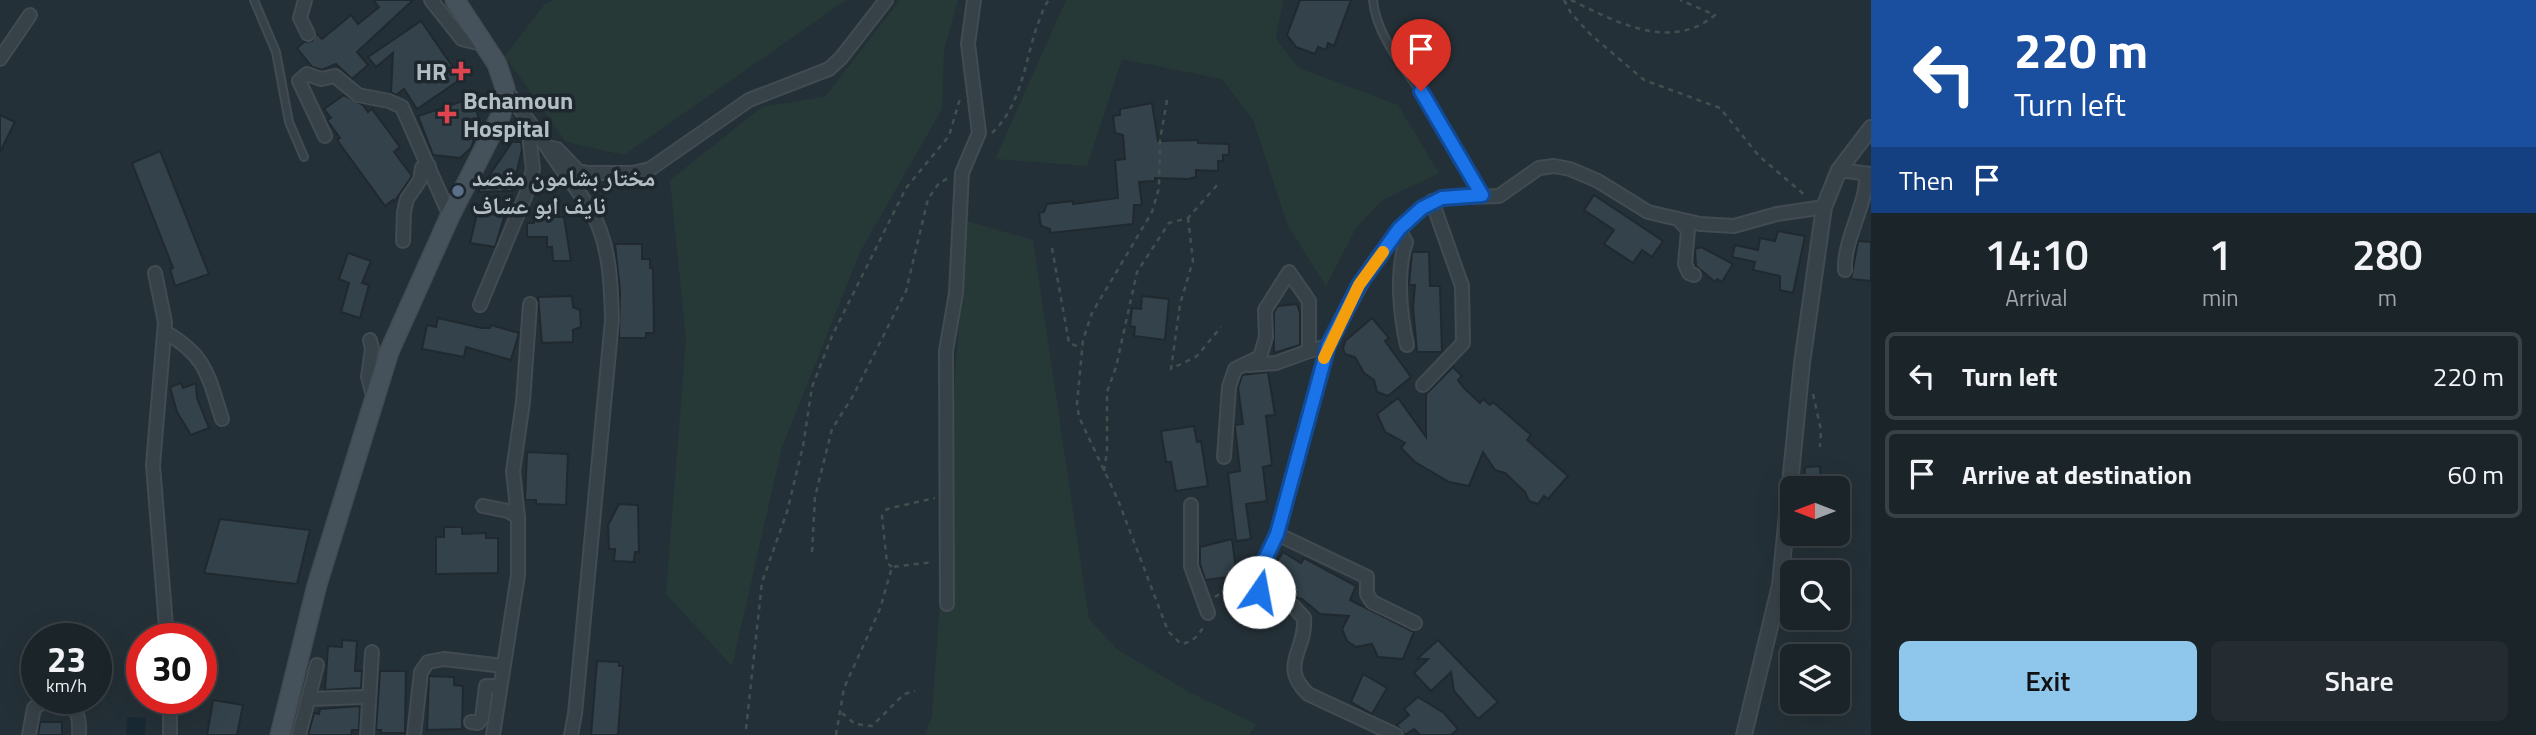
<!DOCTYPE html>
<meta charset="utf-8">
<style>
body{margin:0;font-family:"Titillium Web","Noto Naskh Arabic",sans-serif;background:#242c31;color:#f1f3f6;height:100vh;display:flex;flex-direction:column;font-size:26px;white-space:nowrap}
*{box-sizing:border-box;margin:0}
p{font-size:23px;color:#a0a4a8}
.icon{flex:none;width:38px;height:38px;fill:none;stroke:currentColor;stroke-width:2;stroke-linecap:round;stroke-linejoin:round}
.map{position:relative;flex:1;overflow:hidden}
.sheet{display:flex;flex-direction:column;background:#1b2429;width:665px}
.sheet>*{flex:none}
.hud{background:#1a4fa0;color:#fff;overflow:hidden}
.needle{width:46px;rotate:270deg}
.buttons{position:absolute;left:1780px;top:476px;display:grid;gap:14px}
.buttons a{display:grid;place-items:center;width:70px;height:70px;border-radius:10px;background:#1b2429;box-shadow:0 7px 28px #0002,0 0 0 2px #394146;font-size:35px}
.speed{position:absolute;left:21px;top:623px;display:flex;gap:14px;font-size:35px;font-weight:700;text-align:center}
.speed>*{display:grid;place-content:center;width:91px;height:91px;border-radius:50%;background:#1b2429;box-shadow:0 7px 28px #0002,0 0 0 2px #394146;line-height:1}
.speed small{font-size:18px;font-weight:400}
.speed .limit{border:10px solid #d22;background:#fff;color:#111}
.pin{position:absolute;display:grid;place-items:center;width:60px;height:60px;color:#fff;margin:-72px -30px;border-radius:50% 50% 50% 0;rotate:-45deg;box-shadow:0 0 7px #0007}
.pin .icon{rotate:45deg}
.me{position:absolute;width:77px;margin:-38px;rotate:12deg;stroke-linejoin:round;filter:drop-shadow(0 0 5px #0008)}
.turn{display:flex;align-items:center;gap:24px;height:147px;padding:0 28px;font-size:32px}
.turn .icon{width:91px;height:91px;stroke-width:2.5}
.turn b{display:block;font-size:49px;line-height:60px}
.then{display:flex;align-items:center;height:66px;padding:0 28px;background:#0003;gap:14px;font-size:26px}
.eta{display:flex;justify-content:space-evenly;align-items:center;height:119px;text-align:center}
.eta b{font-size:42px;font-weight:600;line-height:49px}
.action{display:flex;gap:14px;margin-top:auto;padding:14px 28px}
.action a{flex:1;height:80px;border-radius:10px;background:#8fc7ec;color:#111;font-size:28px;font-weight:600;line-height:80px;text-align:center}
.action a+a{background:#242c31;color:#f1f3f6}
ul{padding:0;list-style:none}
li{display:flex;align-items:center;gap:21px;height:88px;margin:0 14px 10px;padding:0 14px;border:4px solid #394146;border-radius:10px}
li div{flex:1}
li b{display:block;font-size:26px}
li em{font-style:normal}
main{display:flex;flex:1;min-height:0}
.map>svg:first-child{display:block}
.green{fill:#263937}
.water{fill:#192934}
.building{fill:#33424b;stroke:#1f292f;stroke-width:2}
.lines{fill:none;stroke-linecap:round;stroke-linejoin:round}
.service-casing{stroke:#414b51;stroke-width:10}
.minor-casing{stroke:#414b51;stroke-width:16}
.tertiary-casing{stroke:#414b51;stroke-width:18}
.secondary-casing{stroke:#414b51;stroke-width:21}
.path{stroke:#3f514f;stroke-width:2.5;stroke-dasharray:5 5;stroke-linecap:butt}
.service{stroke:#374248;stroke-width:6}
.minor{stroke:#374248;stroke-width:12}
.tertiary{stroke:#374248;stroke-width:14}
.secondary{stroke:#46525b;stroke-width:18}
.route-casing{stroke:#114b97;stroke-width:18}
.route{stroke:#1a73e8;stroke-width:12}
.slow{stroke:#f59e0b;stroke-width:12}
.health-dot{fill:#e0444e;stroke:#1d272d;stroke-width:2.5}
.service-dot{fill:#5c6f8a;stroke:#1d272d;stroke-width:2.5}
.labels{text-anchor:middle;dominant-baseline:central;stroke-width:7;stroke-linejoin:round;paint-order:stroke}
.poi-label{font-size:24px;font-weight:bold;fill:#b2bdc4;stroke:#1d272d;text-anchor:start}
</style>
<main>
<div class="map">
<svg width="1871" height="735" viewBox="0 0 1871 735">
<rect width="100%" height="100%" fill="#243037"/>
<!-- green -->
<g class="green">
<polygon points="554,0 846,0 624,155 566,142 505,56 544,5"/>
<polygon points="900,0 958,0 944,50 942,109 860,252 782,447 732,666 666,594 686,339 670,180 762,107 825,97"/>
<polygon points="1066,0 1283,0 1276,39 1299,68 1398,105 1439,173 1381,201 1356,228 1326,286 1288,226 1253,120 1222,79 1122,59 1087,166 995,159"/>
<polygon points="966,221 1033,240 1089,619 1118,650 1191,693 1256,724 1249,735 925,735 932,716"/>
</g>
<!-- water -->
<polygon class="water" points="127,717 146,718 145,735 126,735"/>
<!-- building -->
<g class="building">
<polygon points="373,0 413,0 357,52 368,65 352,79 336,64 322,70 312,67 297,48 304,42 312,41 316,33 322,39 351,15 358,24 379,7"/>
<polygon points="1300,0 1351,0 1334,46 1328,43 1326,50 1318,47 1315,54 1296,47 1287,35"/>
<polygon points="421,21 461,79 417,109 404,89 396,95 391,92 393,53 376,67 368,57"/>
<polygon points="344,95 363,105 368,112 372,109 400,147 394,152 412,176 394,202 393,200 385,206 337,140 340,138 327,120 331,118 324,109"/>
<polygon points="472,98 480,122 471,148 460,158 433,155 418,116"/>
<polygon points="1152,103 1158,141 1198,140 1198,143 1229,144 1229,155 1223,155 1223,161 1218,161 1218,171 1196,170 1196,177 1188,179 1155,178 1155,181 1139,182 1142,205 1134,205 1133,224 1050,233 1050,229 1041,226 1039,213 1044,212 1047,204 1073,201 1073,204 1118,198 1115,160 1125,159 1123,135 1115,133 1113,116 1120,115 1120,109"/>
<polygon points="0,115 15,122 0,152"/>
<polygon points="512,142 521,142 522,150 512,191 478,192"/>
<polygon points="160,151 209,274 175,286 170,269 173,268 132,163"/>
<polygon points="1594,195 1663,241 1652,257 1642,250 1633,263 1604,244 1614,230 1584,210"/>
<polygon points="479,205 506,211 495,247 470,243"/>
<polygon points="540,211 551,217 564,217 571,261 553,261 552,247 547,247 547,237 527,237 527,223 534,223 534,213"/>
<polygon points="1778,231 1805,236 1793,293 1780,290 1780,276 1753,270 1755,262 1732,257 1735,245 1758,250 1760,238 1775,241"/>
<polygon points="1858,241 1871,242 1871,281 1851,279"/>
<polygon points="615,244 642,244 642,259 650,259 650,268 653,268 654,333 646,333 646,338 619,338 620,291"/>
<polygon points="1701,247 1733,264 1722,282 1717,279 1715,282 1696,266 1695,249"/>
<polygon points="1412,252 1429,252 1430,286 1440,286 1442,352 1417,352 1413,307 1415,285 1409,285"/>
<polygon points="348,253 371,261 362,283 369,285 360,318 341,312 349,283 339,279"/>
<polygon points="572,296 573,307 580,310 581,327 573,330 573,342 542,343 538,297"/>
<polygon points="1142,296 1169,299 1165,340 1134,336 1135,327 1130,326 1132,308 1141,309"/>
<polygon points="1297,304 1300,313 1300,345 1274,353 1274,312 1278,306"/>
<polygon points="438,318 482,328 490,328 491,325 519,333 511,360 466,347 464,357 422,349 427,325 436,327"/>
<polygon points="1372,318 1389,338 1385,341 1411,377 1388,396 1377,392 1374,380 1364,373 1355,357 1345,354 1343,349 1345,341"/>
<polygon points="1453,367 1462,376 1458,380 1464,388 1480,403 1483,399 1490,405 1493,402 1531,435 1527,440 1568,476 1548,499 1544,496 1538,504 1529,501 1525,492 1505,473 1495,470 1483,452 1469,486 1449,482 1415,462 1401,448 1405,443 1385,432 1377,414 1398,398 1426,437 1426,394"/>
<polygon points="1268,372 1275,415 1266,416 1272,465 1263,467 1267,501 1246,504 1251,539 1236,541 1228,473 1240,471 1235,428 1235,425 1243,424 1238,388 1242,375"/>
<polygon points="181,383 183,388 196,383 197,398 209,428 191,435 177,412 170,387"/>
<polygon points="1194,426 1197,442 1201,441 1208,486 1176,491 1171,462 1166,462 1161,431"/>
<polygon points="527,452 568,454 566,505 536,504 536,500 525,500"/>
<polygon points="1820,466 1821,488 1804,488 1805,467"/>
<polygon points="619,504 638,505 639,552 635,552 634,562 614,561 615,549 609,549 608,525"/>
<polygon points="220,519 310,530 297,584 204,573"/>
<polygon points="444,527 462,527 462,534 486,533 486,538 498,538 498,573 436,574 436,537 444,537"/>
<polygon points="1232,539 1237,576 1205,580 1200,564 1200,547"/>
<polygon points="1283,552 1301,563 1304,558 1356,586 1350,600 1414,632 1403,659 1378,657 1372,644 1356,647 1347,641 1342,629 1349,616 1320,614 1302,599 1279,595 1270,585 1274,578 1268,575"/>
<polygon points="342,640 357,641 355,671 362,671 361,688 325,690 328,646 342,647"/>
<polygon points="1438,640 1498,702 1478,719 1454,691 1451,672 1431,691 1414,673 1428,659 1417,659"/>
<polygon points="597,661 619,662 619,666 623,666 618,735 591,735"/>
<polygon points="380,671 406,671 405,733 381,733 381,730 376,730"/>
<polygon points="1363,674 1387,688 1372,714 1351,702"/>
<polygon points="429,676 454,677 454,685 463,686 462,729 427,730"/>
<polygon points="1418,697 1444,713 1458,729 1451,735 1420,735 1414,729 1405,735 1397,725 1409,715 1404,709"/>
<polygon points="213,700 243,705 237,735 207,735"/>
<polygon points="360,706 359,730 352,730 351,735 308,735 314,713 319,714 320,709"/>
<polygon points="40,722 62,722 62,735 38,735"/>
</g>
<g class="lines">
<defs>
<g id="service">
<polyline points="254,0 276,52 289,122 304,157"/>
<path d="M1373 0C1376 39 1413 78 1433 110 1451 137 1467 166 1482 195"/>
</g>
<g id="minor">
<polyline points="305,0 300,18 308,34"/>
<polyline points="431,0 462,39 486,45"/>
<polyline points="0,59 30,15"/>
<polyline points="505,88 547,147 557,149 578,171 588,173 632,173 650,169 749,100 829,69 841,58 886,0"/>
<polyline points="325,136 299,81 307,74 321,79 335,76 358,95 389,101 402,107 450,216"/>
<path d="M547 147C560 169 577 188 590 209 610 242 611 283 612 320L575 714 571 735"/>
<polyline points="1839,170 1871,174"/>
<polyline points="1680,221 1688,230 1685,264 1689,273 1694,275"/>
<path d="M1399 229 1406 242C1396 272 1400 315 1407 345"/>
<polyline points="403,241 404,212 407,199 420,180 422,168 429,166"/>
<path d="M1845 270C1843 239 1871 196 1865 174"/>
<polyline points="155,273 165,322 153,465 167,639"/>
<polyline points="480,305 527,192 533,169 528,126"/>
<path d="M165 332C207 356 208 376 222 419"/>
<polyline points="370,340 372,349 368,377 374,399"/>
<polyline points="1249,365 1276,363 1309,351"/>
<polyline points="1423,385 1463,343 1462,286 1432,201"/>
<polyline points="1224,457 1229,387 1235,369 1260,357 1266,337 1265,310 1289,272 1309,301 1309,351 1328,346"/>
<polyline points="1191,505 1191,566 1208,613"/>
<polyline points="483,506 508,511 518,517"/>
<polyline points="1277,534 1367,577 1367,594 1372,602 1415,623"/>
<polyline points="947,604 946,351 956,293 962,173 979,133 968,44 974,0"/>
<path d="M56 698C77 703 80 716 79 735"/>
<polyline points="170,698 170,735"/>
<polyline points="309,699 363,697"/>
<polyline points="471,722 478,723 482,718 486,686 500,686"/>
<polyline points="29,735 34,708 49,698"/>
<polyline points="299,735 317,665"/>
<polyline points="367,735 372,652"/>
<polyline points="414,735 421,672 428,662 444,659 503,666"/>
<polyline points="493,735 518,575 518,517 513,471 523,402 530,304"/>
<path d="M1396 735 1308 694C1278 665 1307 650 1304 618L1293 606 1270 602 1265 598 1260 591 1258 574 1277 534 1328 346 1371 266 1399 229 1422 208 1442 198 1499 196 1539 168 1554 166 1570 169 1598 181 1648 212 1700 224 1734 226 1777 214 1824 207"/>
</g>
<polyline id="tertiary" points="1744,735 1780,585 1802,363 1824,207 1839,170 1871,128"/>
<polyline id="secondary" points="280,735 317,585 389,352 450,216 501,115 505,88 497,64 455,0"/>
</defs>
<!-- service casing -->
<use href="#service" class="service-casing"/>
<!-- minor casing -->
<use href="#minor" class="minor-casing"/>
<!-- tertiary casing -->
<use href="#tertiary" class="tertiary-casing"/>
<!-- secondary casing -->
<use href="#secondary" class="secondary-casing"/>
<!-- path -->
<g class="path">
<polyline points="1564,0 1571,13 1590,34 1644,80 1720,108 1759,156 1807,197"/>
<path d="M1571 0C1616 22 1671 52 1715 15L1680 0"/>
<path d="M1167 100 1160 140 1159 188 1152 212 1092 313 1083 340 1077 404 1079 417 1118 500 1168 631 1181 644C1193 642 1198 636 1204 626"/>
<path d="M992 133C1021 106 1025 62 1037 26 1041 17 1043 7 1049 0"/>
<polyline points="1188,218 1193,261 1180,304 1171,369 1197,356 1221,327"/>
<polyline points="1052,248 1069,343 1082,348"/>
<polyline points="1813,394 1821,430 1820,447"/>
<polyline points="1104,471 1107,452 1107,392 1116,367 1137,272 1169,223 1188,218 1218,184"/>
<polyline points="812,552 815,497 832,429 853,396 906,291 928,199 939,183 949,178"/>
<polyline points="892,567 887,563 882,516 887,509 935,498"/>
<polyline points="1215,597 1245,579"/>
<polyline points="842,713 855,724 872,726 904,694 915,691"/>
<polyline points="746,729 762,582 787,512 803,446 812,387 832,336 906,188 949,136 961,95"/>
<polyline points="836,735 844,688 880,609 892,567 933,562"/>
</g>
<!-- service -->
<use href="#service" class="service"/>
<!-- minor -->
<use href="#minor" class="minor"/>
<!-- tertiary -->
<use href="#tertiary" class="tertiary"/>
<!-- secondary -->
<use href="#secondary" class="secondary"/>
</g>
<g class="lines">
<defs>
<polyline id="route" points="1259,592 1258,574 1277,534 1328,346 1359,285 1399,229 1422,208 1442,198 1482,195 1421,91"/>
</defs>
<!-- route casing -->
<use href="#route" class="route-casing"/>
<!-- route -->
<use href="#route" class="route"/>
<!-- slow -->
<polyline class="slow" points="1324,358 1359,285 1383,252"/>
</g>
<!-- markers -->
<g class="health-dot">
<path d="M457.5 60.5h7v7h7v7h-7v7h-7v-7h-7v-7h7z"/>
<path d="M443.5 103.5h7v7h7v7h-7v7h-7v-7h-7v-7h7z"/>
</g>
<circle class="service-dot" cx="458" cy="191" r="7"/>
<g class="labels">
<!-- poi labels -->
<g class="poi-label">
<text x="447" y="71" text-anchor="end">HR</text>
<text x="463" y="100">Bchamoun<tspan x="463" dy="28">Hospital</tspan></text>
<text x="472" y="177">مختار بشامون مقصد<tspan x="472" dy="28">نايف ابو عسّاف</tspan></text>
</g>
</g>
</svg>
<div class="buttons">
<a><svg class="needle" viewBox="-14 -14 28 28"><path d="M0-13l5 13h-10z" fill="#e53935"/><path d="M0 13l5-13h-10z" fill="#a0a4a8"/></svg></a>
<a><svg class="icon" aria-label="search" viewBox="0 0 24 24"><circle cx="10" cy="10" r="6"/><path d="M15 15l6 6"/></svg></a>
<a><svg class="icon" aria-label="layers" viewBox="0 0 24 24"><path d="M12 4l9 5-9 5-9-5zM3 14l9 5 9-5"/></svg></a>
</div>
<div class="speed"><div>23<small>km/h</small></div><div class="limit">30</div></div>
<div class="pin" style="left:1421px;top:91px;background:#d93025"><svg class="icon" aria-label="arrive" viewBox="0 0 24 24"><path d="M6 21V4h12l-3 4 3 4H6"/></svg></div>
<svg class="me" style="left:1259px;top:592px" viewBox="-20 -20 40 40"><circle r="19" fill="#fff"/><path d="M0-13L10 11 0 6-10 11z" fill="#1a73e8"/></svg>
</div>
<section class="sheet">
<div class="hud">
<div class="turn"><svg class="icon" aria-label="left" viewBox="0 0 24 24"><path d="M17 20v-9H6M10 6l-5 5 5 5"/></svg><div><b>220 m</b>Turn left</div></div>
<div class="then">Then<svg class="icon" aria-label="arrive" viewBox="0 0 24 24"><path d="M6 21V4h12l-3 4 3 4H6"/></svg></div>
</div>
<div class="eta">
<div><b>14:10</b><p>Arrival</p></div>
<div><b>1</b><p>min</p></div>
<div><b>280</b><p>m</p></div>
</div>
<ul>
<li><svg class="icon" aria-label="left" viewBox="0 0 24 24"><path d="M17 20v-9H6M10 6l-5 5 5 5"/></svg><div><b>Turn left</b></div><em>220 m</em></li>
<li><svg class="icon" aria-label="arrive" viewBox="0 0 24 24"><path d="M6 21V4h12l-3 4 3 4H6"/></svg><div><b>Arrive at destination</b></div><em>60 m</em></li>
</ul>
<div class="action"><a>Exit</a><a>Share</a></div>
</section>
</main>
